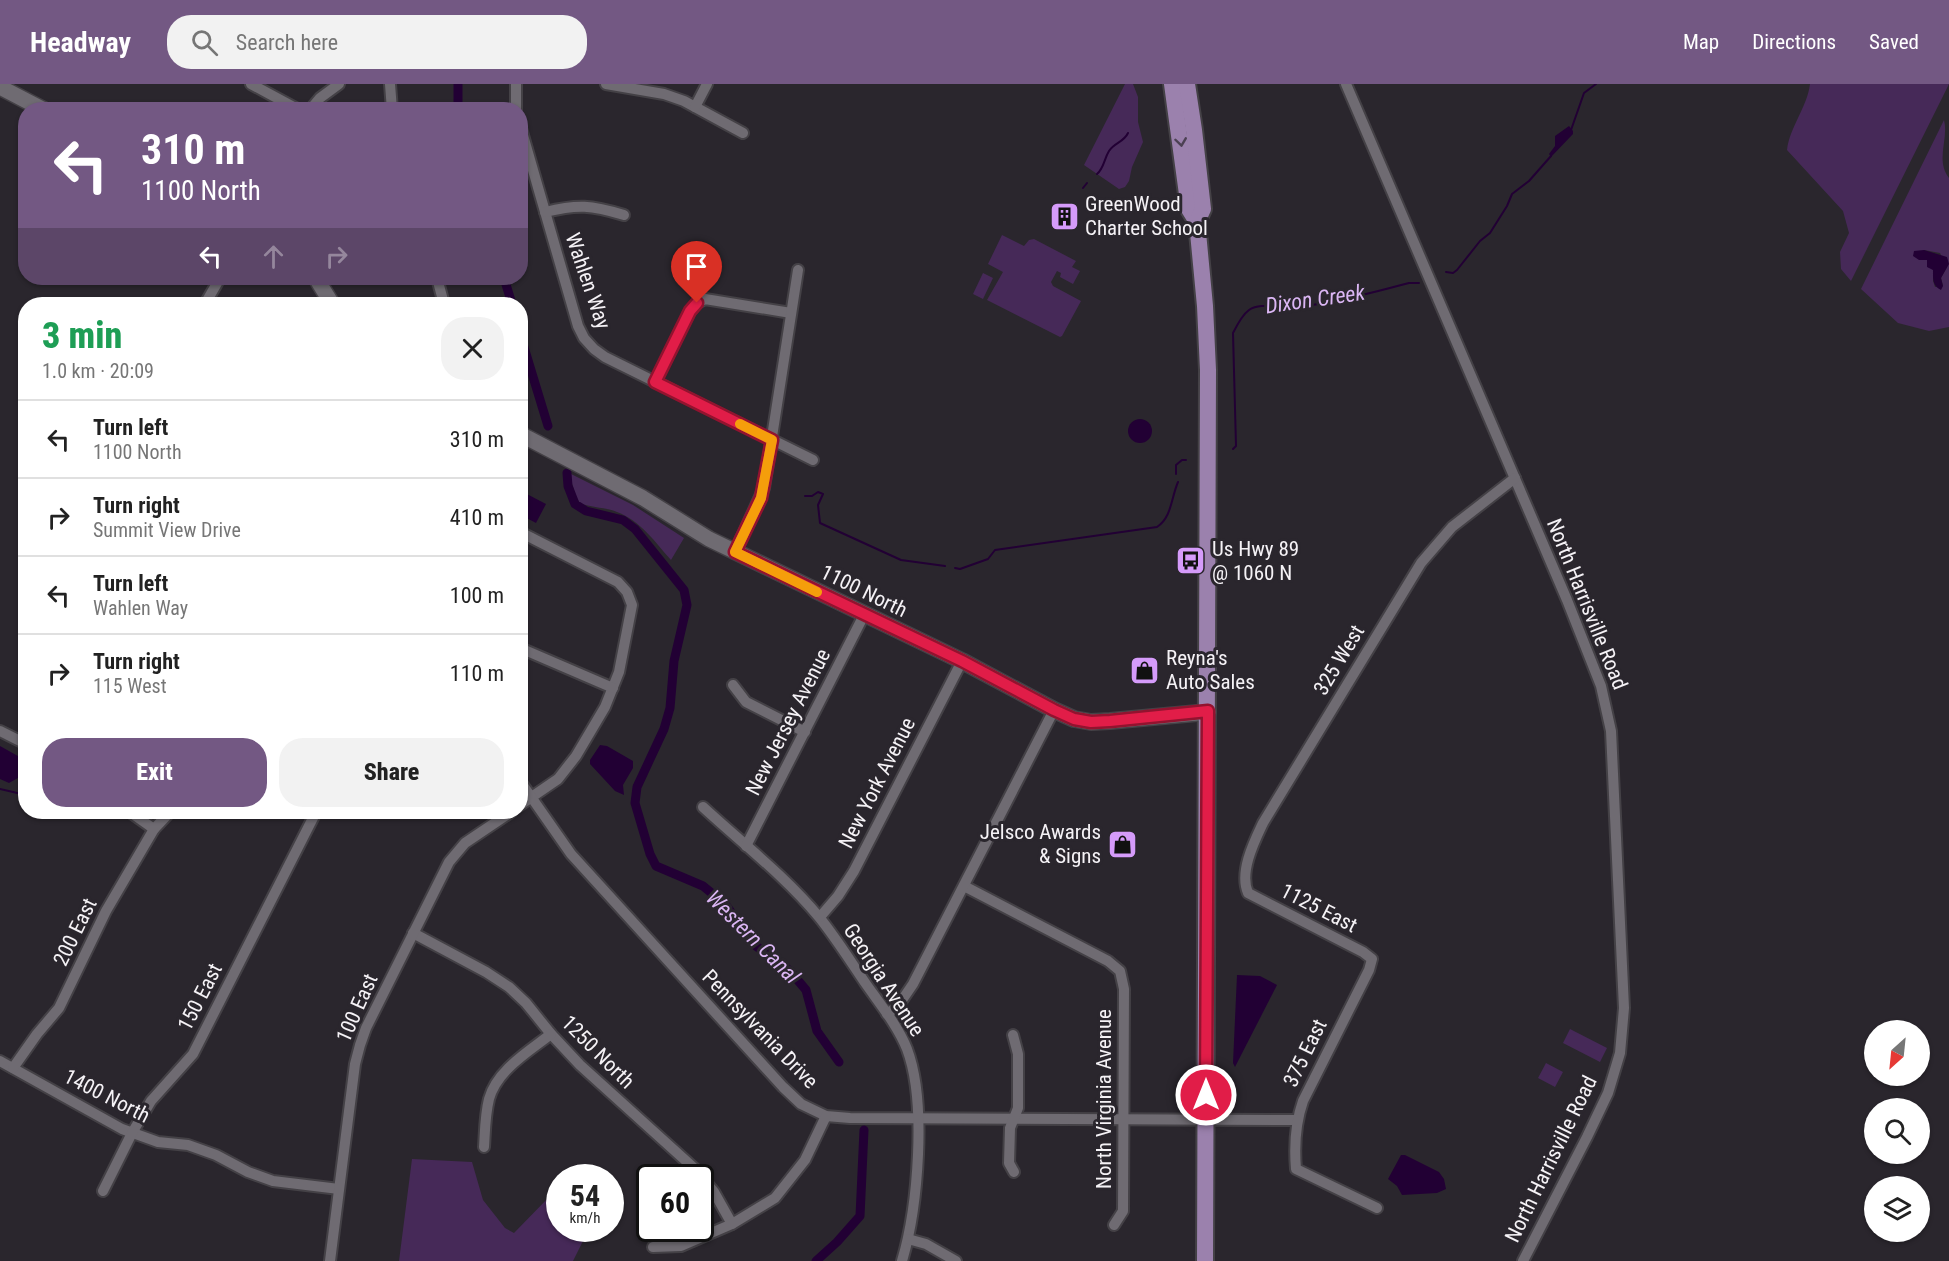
<!DOCTYPE html>
<meta charset="utf-8">
<style>
body{margin:0;font-family:"Roboto Condensed",sans-serif;background:#f2f2f2;color:#222;height:100vh;display:flex;flex-direction:column;font-size:22px;white-space:nowrap}
*{box-sizing:border-box;margin:0}
p{font-size:20px;color:#767676}
.icon{flex:none;width:33px;height:33px;fill:none;stroke:currentColor;stroke-width:2;stroke-linecap:round;stroke-linejoin:round}
.map{position:relative;flex:1;overflow:hidden}
.drawer{position:absolute;left:18px;top:213px;width:510px;height:522px;display:flex;flex-direction:column;background:#fff;border-radius:24px;box-shadow:0 2px 4px #0004}
.drawer>*{flex:none}
.top-card{position:absolute;left:18px;top:18px;width:510px;height:183px;border-radius:24px;box-shadow:0 2px 4px #0004;background:#735883;color:#fff;overflow:hidden}
.needle{width:39px;rotate:207deg}
.buttons{position:absolute;left:1864px;top:936px;display:grid;gap:12px}
.buttons a{display:grid;place-items:center;width:66px;height:66px;border-radius:50%;background:#fff;box-shadow:0 2px 4px #0004;font-size:30px}
.speed{position:absolute;left:546px;top:1080px;display:flex;gap:12px;font-size:30px;font-weight:700;text-align:center}
.speed>*{display:grid;place-content:center;width:78px;height:78px;border-radius:50%;background:#fff;box-shadow:0 2px 4px #0004;line-height:1}
.speed small{font-size:15px;font-weight:400}
.speed .limit{border:3px solid #111;border-radius:9px;background:#fff;color:#111}
.pin{position:absolute;display:grid;place-items:center;width:51px;height:51px;color:#fff;margin:-62px -26px;border-radius:50% 50% 50% 0;rotate:-45deg;box-shadow:0 0 6px #0007}
.pin .icon{rotate:45deg}
.me{position:absolute;width:66px;margin:-33px;rotate:0deg;stroke-linejoin:round;filter:drop-shadow(0 0 4px #0008)}
.turn{display:flex;align-items:center;gap:21px;height:126px;padding:0 24px;font-size:27px}
.turn .icon{width:78px;height:78px;stroke-width:2.5}
.turn b{display:block;font-size:42px;line-height:51px}
.lanes{display:flex;align-items:center;height:57px;padding:0 24px;background:#0003;justify-content:center;gap:30px;direction:ltr}
.lanes .off{opacity:.35}
.round{display:grid;place-items:center;flex:none;width:63px;height:63px;border-radius:24px;background:#f2f2f2}
.headline{display:flex;align-items:center;justify-content:space-between;height:102px;padding:0 24px}
h1{font-size:36px;font-weight:800;line-height:45px;color:#1e9e55}
.button{display:flex;gap:12px;margin-top:auto;padding:12px 24px}
.button a{flex:1;height:69px;border-radius:24px;background:#735883;color:#fff;font-size:24px;font-weight:800;line-height:69px;text-align:center}
.button a+a{background:#f2f2f2;color:#222}
ul{padding:0;list-style:none}
li{display:flex;align-items:center;gap:18px;height:78px;padding:0 24px;border-top:2px solid #e0e0e0}
li div{flex:1}
li b{display:block;font-size:22px}
li em{font-style:normal}
header{display:flex;align-items:center;gap:36px;box-sizing:border-box;height:84px;padding:0 30px;background:#735883;color:#fff}
header strong{font-size:28px}
nav{display:flex;gap:33px;margin-inline-start:auto;font-size:21px}
.search{width:420px;height:54px;background:#f2f2f2;display:flex;align-items:center;gap:15px;box-sizing:border-box;padding:0 21px;border-radius:24px;color:#767676;font-size:22px}
.map>svg:first-child{display:block}
.green{fill:#462958;fill-rule:evenodd}
.water{fill:#220034}
.lines{fill:none;stroke-linecap:round;stroke-linejoin:round}
.stream{stroke:#220034;stroke-width:2}
.canal{stroke:#220034;stroke-width:9}
.street-casing{stroke:#444146;stroke-width:14}
.secondary-casing{stroke:#444146;stroke-width:18}
.primary-casing{stroke:#444146;stroke-width:20}
.street{stroke:#6f6b72;stroke-width:10}
.secondary{stroke:#6f6b72;stroke-width:15}
.primary{stroke:#9b81ad;stroke-width:16}
.oneway{stroke:#4c4153}
.route-casing{stroke:#92132f;stroke-width:15}
.route{stroke:#e11d48;stroke-width:10}
.slow{stroke:#f59e0b;stroke-width:10}
.labels{text-anchor:middle;dominant-baseline:central;stroke-width:6;stroke-linejoin:round;paint-order:stroke}
.poi-label{font-size:21px;fill:#f5f2f6;stroke:#2a262d;text-anchor:start}
.street-label{font-size:21px;fill:#f5f2f6;stroke:#2a262d}
.water-label{font-size:22px;font-style:italic;fill:#dbb6f4;stroke:#2a262d}
</style>
<header>
<strong>Headway</strong>
<div class="search"><svg class="icon" aria-label="search" viewBox="0 0 24 24"><circle cx="10" cy="10" r="6"/><path d="M15 15l6 6"/></svg>Search here</div>
<nav><a>Map</a><a>Directions</a><a>Saved</a></nav>
</header>
<div class="map">
<svg width="1949" height="1177" viewBox="0 0 1949 1177">
<rect width="100%" height="100%" fill="#2a262d"/>
<!-- green -->
<g class="green">
<polygon points="1125,0 1133,0 1138,13 1138,38 1143,58 1132,83 1129,97 1125,103 1119,105 1084,81"/>
<path d="M1810 0H1949L1851 197 1841 185 1840 168 1849 149 1843 127 1787 66C1790 42 1807 24 1810 0Z"/>
<path d="M1944 36C1949 55 1935 76 1949 94V243L1929 247 1898 239 1861 205ZM1924 166 1940 169 1947 183 1941 194 1943 202 1935 203 1933 197V186L1928 181 1927 176 1922 175Z"/>
<polygon points="1002,151 1024,162 1029,156 1034,155 1076,177 1072,183 1080,187 1073,200 1060,193 1061,189 1057,187 1051,198 1053,202 1081,217 1062,252 1060,253 987,216 1003,188 988,180"/>
<polygon points="983,189 993,194 983,215 973,210"/>
<path d="M569 389 633 421 684 454 671 476C655 458 641 437 617 428 605 423 592 424 580 419L576 413Z"/>
<polygon points="1570,945 1607,964 1600,978 1563,959"/>
<polygon points="1546,979 1563,988 1555,1003 1538,994"/>
<polygon points="412,1075 472,1078 483,1116 505,1144 514,1149 551,1111 559,1117 560,1144 589,1145 573,1177 399,1177"/>
</g>
<!-- water -->
<g class="water">
<polygon points="1569,42 1573,47 1573,50 1551,73 1549,70 1555,62 1555,52"/>
<path d="M1924 166 1947 173 1949 180 1941 194 1943 202 1941 206C1932 202 1933 194 1933 186L1927 183V176H1919L1913 172 1914 167Z"/>
<circle cx="1140" cy="347" r="12"/>
<polygon points="521,407 546,420 536,439 521,431"/>
<polygon points="600,661 607,662 633,677 633,684 623,701 624,711 615,707 590,680 590,676"/>
<polygon points="0,662 25,676 25,690 9,699 0,695"/>
<polygon points="1237,891 1260,892 1277,901 1235,983 1233,979"/>
<polygon points="1401,1071 1405,1071 1439,1088 1444,1095 1446,1105 1437,1109 1402,1111 1397,1102 1388,1095"/>
</g>
<g class="lines">
<!-- stream -->
<g class="stream">
<polyline points="1571,46 1584,9 1596,0"/>
<path d="M1097 90C1104 84 1104 75 1109 67 1114 59 1124 58 1128 49"/>
<polyline points="1083,104 1087,99"/>
<polyline points="1446,188 1453,189 1457,186 1480,157 1490,149 1507,122 1512,110 1529,97 1551,72"/>
<path d="M1233 365 1236 362 1233 249C1237 241 1242 231 1249 226 1259 219 1274 223 1286 223 1327 222 1369 209 1409 199H1419"/>
<polyline points="1176,390 1176,381 1182,376 1186,376"/>
<polyline points="805,412 812,412 818,408 823,410 818,421 820,439 901,476 945,482"/>
<path d="M955 484 960 485 988 475 995 466 1157 443C1172 433 1171 414 1178 398"/>
<polyline points="0,705 26,711"/>
</g>
<!-- canal -->
<g class="canal">
<polyline points="458,0 458,26"/>
<polyline points="504,194 512,220"/>
<polyline points="520,250 548,342"/>
<polyline points="567,389 568,402 575,420 586,427 623,436 635,445 684,506 687,521 674,577 670,624 664,645 637,703 635,719 650,770 656,782 703,802 725,820 756,862 790,887 806,906 817,947 839,978"/>
<polyline points="816,1177 837,1158 860,1132 864,1046"/>
</g>
<defs>
<g id="street">
<polyline points="251,0 299,26"/>
<polyline points="390,0 392,26"/>
<polyline points="516,0 516,26"/>
<polyline points="606,0 664,10 684,17 743,49"/>
<polyline points="1346,0 1567,516 1601,602 1611,647 1624,924 1620,969 1608,1009 1587,1053 1523,1177"/>
<polyline points="695,23 707,0"/>
<polyline points="310,26 320,14 339,0"/>
<polyline points="520,41 578,242 584,254 594,265 605,273 813,376"/>
<path d="M545 128C578 120 591 121 624 131"/>
<polyline points="437,194 444,220"/>
<polyline points="205,220 220,194"/>
<polyline points="655,298 690,227 697,219 705,215 791,229"/>
<polyline points="520,448 618,498 627,508 632,521 619,588 605,623 576,672 558,695 520,721"/>
<polyline points="735,468 764,404 798,186"/>
<polyline points="520,564 613,604"/>
<polyline points="733,601 746,618 805,648"/>
<polyline points="0,647 26,660"/>
<polyline points="520,697 571,770 783,1003 801,1020 826,1032 850,1034 1297,1036"/>
<path d="M703 723C742 759 785 792 819 833 836 854 851 878 866 900 880 920 898 942 907 965 927 1018 918 1123 902 1177"/>
<polyline points="130,728 154,745"/>
<polyline points="746,762 864,531"/>
<polyline points="964,802 1108,877 1120,887 1124,905 1123,1127 1114,1141"/>
<polyline points="820,833 838,812 854,787 962,577"/>
<polyline points="413,849 486,888 509,903 526,919 551,950 580,981 695,1085 714,1108 732,1140"/>
<polyline points="887,930 898,922 913,900 1054,626"/>
<polyline points="1013,951 1018,970 1018,1024 1010,1044 1009,1079 1014,1088"/>
<polyline points="0,977 122,1045 158,1058 188,1061 216,1071 248,1088 273,1097 339,1105"/>
<polyline points="13,984 37,950 59,924 106,827 154,745 170,728"/>
<path d="M484 1063C485 1048 485 1031 489 1015 497 986 528 968 551 950"/>
<polyline points="103,1107 132,1049 151,1017 193,970 316,728"/>
<path d="M1377 1124 1296 1085C1294 1061 1295 1040 1303 1017L1369 886 1372 875 1363 868 1248 809C1239 788 1254 758 1263 739L1421 479 1452 443 1515 394"/>
<polyline points="908,1155 926,1160 956,1177"/>
<polyline points="653,1163 681,1162 732,1140 775,1114 805,1076 826,1032"/>
<polyline points="330,1177 355,980 360,961 366,944 449,778 465,759 511,728"/>
</g>
<g id="secondary">
<polyline points="0,3 44,26"/>
<polyline points="316,194 332,220"/>
<polyline points="520,350 643,414 709,455 962,577 1054,626 1074,635 1091,638 1110,637 1208,628"/>
</g>
<g id="primary">
<polyline points="1172,0 1189,125 1197,138 1205,222 1208,286 1205,1177"/>
<polyline points="1187,0 1194,46 1203,125 1197,138"/>
</g>
</defs>
<!-- street casing -->
<use href="#street" class="street-casing"/>
<!-- secondary casing -->
<use href="#secondary" class="secondary-casing"/>
<!-- primary casing -->
<use href="#primary" class="primary-casing"/>
<!-- street -->
<use href="#street" class="street"/>
<!-- secondary -->
<use href="#secondary" class="secondary"/>
<!-- primary -->
<use href="#primary" class="primary"/>
</g>
<!-- one-way arrows -->
<defs><path id="oneway-chevron" d="M-2-3.5L2.5 0L-2 3.5" fill="none" stroke-width="1.6" stroke-linecap="round" stroke-linejoin="round" transform="scale(1.5)"/></defs>
<use class="oneway" href="#oneway-chevron" transform="translate(1181 58) rotate(82)"/>
<g class="lines">
<defs>
<polyline id="route" points="697,219 690,227 655,298 772,356 761,414 735,468 962,577 1054,626 1074,635 1091,638 1110,637 1208,627 1206,1011"/>
</defs>
<!-- route casing -->
<use href="#route" class="route-casing"/>
<!-- route -->
<use href="#route" class="route"/>
<!-- slow -->
<polyline class="slow" points="740,340 772,356 761,414 735,468 817,508"/>
</g>
<!-- icons -->
<defs>
<symbol id="building-square" viewBox="-11 -11 22 22"><rect x="-9" y="-9" width="18" height="18" rx="4" fill="#d59bfa" stroke="#2a262d"/><path d="M-4-6H4V6H1V3H-1V6H-4ZM-2.5-4.3h1.7v1.8h-1.7ZM.8-4.3h1.7v1.8H.8ZM-2.5-1h1.7V.8h-1.7ZM.8-1h1.7V.8H.8Z" fill="#111"/></symbol>
<symbol id="bus-square" viewBox="-11 -11 22 22"><rect x="-9" y="-9" width="18" height="18" rx="4" fill="#d59bfa" stroke="#2a262d"/><path d="M-5-6H5V4H4V6H2V4H-2V6H-4V4H-5ZM-3.5-4V0h7V-4ZM-3.5 1.2v1.5H-2V1.2ZM2 1.2v1.5H3.5V1.2Z" fill="#111"/></symbol>
<symbol id="shop-square" viewBox="-11 -11 22 22"><rect x="-9" y="-9" width="18" height="18" rx="4" fill="#d59bfa" stroke="#2a262d"/><path d="M-5-2.5h2.3a2.7 3.5 0 0 1 5.4 0H5L5.5 6h-11ZM-1.5-2.5h3a1.5 2.3 0 0 0-3 0Z" fill="#111"/></symbol>
</defs>
<g fill-rule="evenodd">
<use href="#building-square" x="1048" y="116" width="33" height="33"/>
<use href="#bus-square" x="1174" y="460" width="33" height="33"/>
<use href="#shop-square" x="1128" y="570" width="33" height="33"/>
<use href="#shop-square" x="1106" y="744" width="33" height="33"/>
</g>
<g class="labels">
<!-- poi labels -->
<g class="poi-label">
<text x="1085" y="120">GreenWood<tspan x="1085" dy="24">Charter School</tspan></text>
<text x="1212" y="465">Us Hwy 89<tspan x="1212" dy="24">@ 1060 N</tspan></text>
<text x="1166" y="574">Reyna's<tspan x="1166" dy="24">Auto Sales</tspan></text>
<text x="1101" y="748" text-anchor="end">Jelsco Awards<tspan x="1101" dy="24">&amp; Signs</tspan></text>
</g>
<!-- street labels -->
<g class="street-label">
<text transform="translate(588 197) rotate(71)">Wahlen Way</text>
<text transform="translate(864 507) rotate(26)">1100 North</text>
<text transform="translate(1587 520) rotate(68)">North Harrisville Road</text>
<text transform="translate(1339 576) rotate(-59)">325 West</text>
<text transform="translate(788 638) rotate(-63)">New Jersey Avenue</text>
<text transform="translate(877 699) rotate(-63)">New York Avenue</text>
<text transform="translate(1319 824) rotate(27)">1125 East</text>
<text transform="translate(75 848) rotate(-64)">200 East</text>
<text transform="translate(884 896) rotate(57)">Georgia Avenue</text>
<text transform="translate(200 913) rotate(-63)">150 East</text>
<text transform="translate(357 924) rotate(-66)">100 East</text>
<text transform="translate(760 945) rotate(46)">Pennsylvania Drive</text>
<text transform="translate(598 968) rotate(45)">1250 North</text>
<text transform="translate(1305 969) rotate(-64)">375 East</text>
<text transform="translate(107 1012) rotate(27)">1400 North</text>
<text transform="translate(1104 1015) rotate(-90)">North Virginia Avenue</text>
<text transform="translate(1551 1075) rotate(-64)">North Harrisville Road</text>
</g>
<!-- water labels -->
<g class="water-label">
<text transform="translate(1315 215) rotate(-8)">Dixon Creek</text>
<text transform="translate(753 853) rotate(45)">Western Canal</text>
</g>
</g>
</svg>
<div class="buttons">
<a><svg class="needle" viewBox="-14 -14 28 28"><path d="M0-13l5 13h-10z" fill="#e53935"/><path d="M0 13l5-13h-10z" fill="#767676"/></svg></a>
<a><svg class="icon" aria-label="search" viewBox="0 0 24 24"><circle cx="10" cy="10" r="6"/><path d="M15 15l6 6"/></svg></a>
<a><svg class="icon" aria-label="layers" viewBox="0 0 24 24"><path d="M12 4l9 5-9 5-9-5zM3 14l9 5 9-5"/></svg></a>
</div>
<div class="speed"><div>54<small>km/h</small></div><div class="limit">60</div></div>
<div class="pin" style="left:697px;top:219px;background:#d93025"><svg class="icon" aria-label="arrive" viewBox="0 0 24 24"><path d="M6 21V4h12l-3 4 3 4H6"/></svg></div>
<svg class="me" style="left:1206px;top:1011px" viewBox="-20 -20 40 40"><circle r="17" fill="#e11d48" stroke="#fff" stroke-width="3"/><path d="M0-11L8 9 0 5-8 9z" fill="#fff"/></svg>
<div class="top-card">
<div class="turn"><svg class="icon" aria-label="left" viewBox="0 0 24 24"><path d="M17 20v-9H6M10 6l-5 5 5 5"/></svg><div><b>310 m</b>1100 North</div></div>
<div class="lanes"><svg class="icon" aria-label="left" viewBox="0 0 24 24"><path d="M17 20v-9H6M10 6l-5 5 5 5"/></svg><svg class="icon off" aria-label="ahead" viewBox="0 0 24 24"><path d="M12 20V5M6 11l6-6 6 6"/></svg><svg class="icon off" aria-label="right" viewBox="0 0 24 24"><path d="M7 20v-9h11M14 6l5 5-5 5"/></svg></div>
</div>
<section class="drawer">
<div class="headline"><div><h1>3 min</h1><p>1.0 km · 20:09</p></div><a class="round"><svg class="icon" aria-label="close" viewBox="0 0 24 24"><path d="M6 6l12 12M18 6L6 18"/></svg></a></div>
<ul>
<li><svg class="icon" aria-label="left" viewBox="0 0 24 24"><path d="M17 20v-9H6M10 6l-5 5 5 5"/></svg><div><b>Turn left</b><p>1100 North</p></div><em>310 m</em></li>
<li><svg class="icon" aria-label="right" viewBox="0 0 24 24"><path d="M7 20v-9h11M14 6l5 5-5 5"/></svg><div><b>Turn right</b><p>Summit View Drive</p></div><em>410 m</em></li>
<li><svg class="icon" aria-label="left" viewBox="0 0 24 24"><path d="M17 20v-9H6M10 6l-5 5 5 5"/></svg><div><b>Turn left</b><p>Wahlen Way</p></div><em>100 m</em></li>
<li><svg class="icon" aria-label="right" viewBox="0 0 24 24"><path d="M7 20v-9h11M14 6l5 5-5 5"/></svg><div><b>Turn right</b><p>115 West</p></div><em>110 m</em></li>
</ul>
<div class="button"><a>Exit</a><a>Share</a></div>
</section>
</div>
